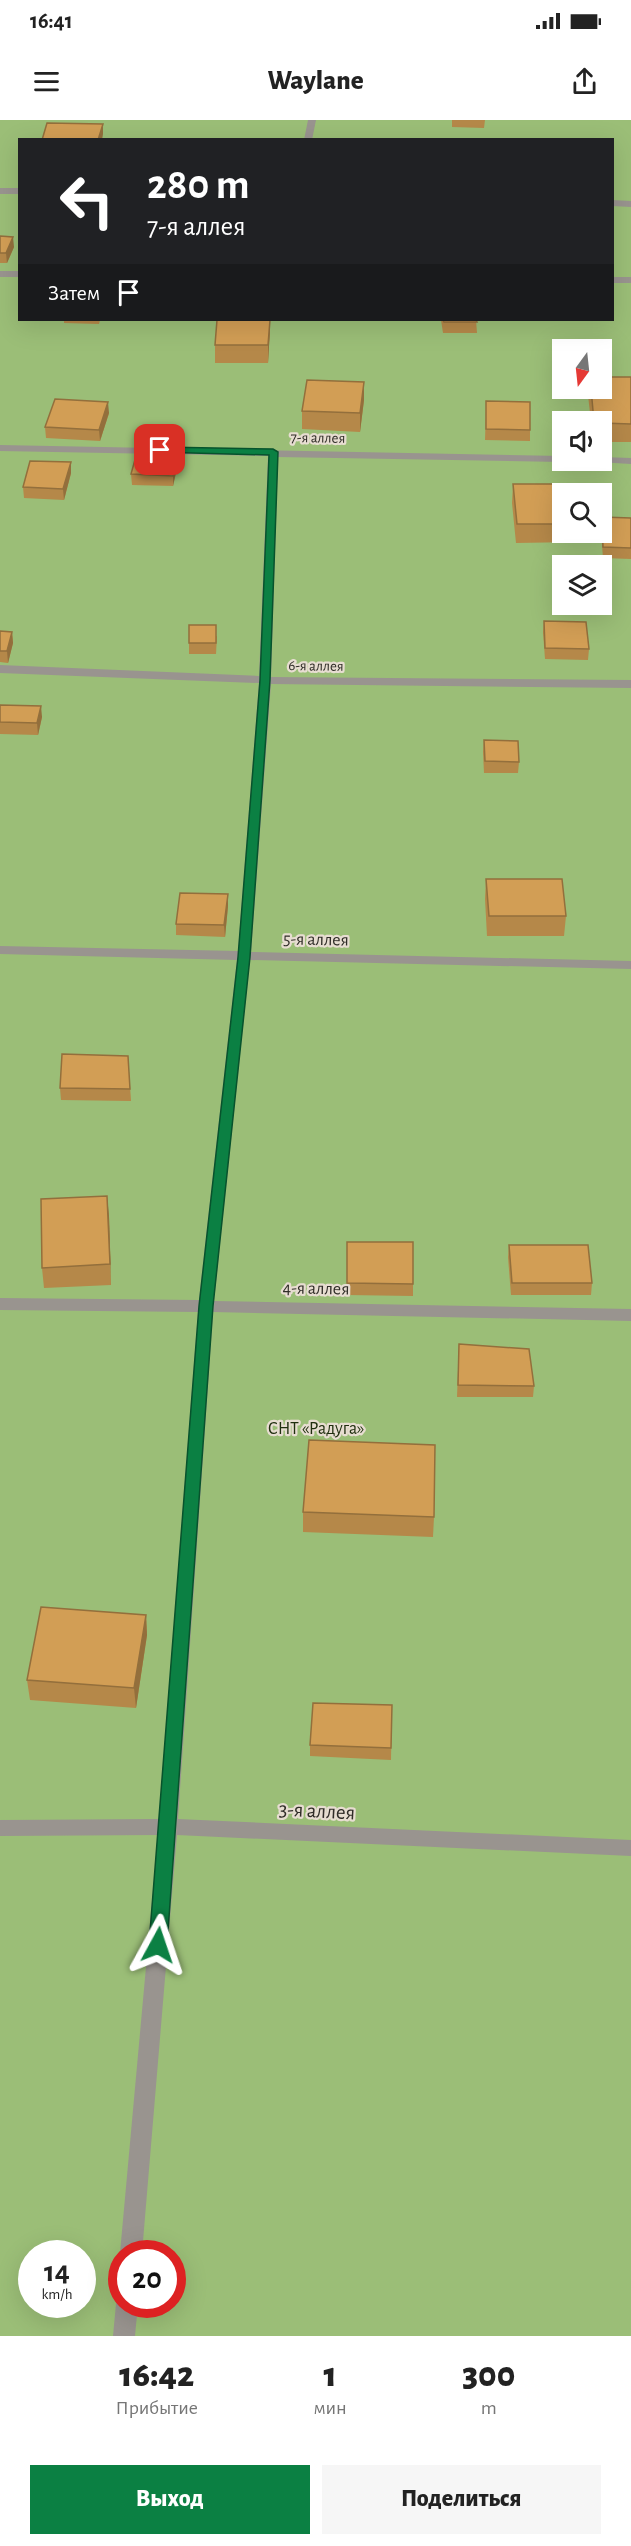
<!DOCTYPE html>
<html lang="ru">
<meta charset="utf-8">
<style>
body{margin:0;font-family:"Alegreya Sans",sans-serif;background:#f6f6f6;color:#222;height:100vh;display:flex;flex-direction:column;font-size:22px;white-space:nowrap}
*{box-sizing:border-box;margin:0}
p{font-size:20px;color:#767676}
.icon{flex:none;width:33px;height:33px;fill:none;stroke:currentColor;stroke-width:2;stroke-linecap:round;stroke-linejoin:round}
.map{position:relative;height:2216px;overflow:hidden}
.details{display:flex;flex-direction:column;background:#fff;flex:1}
.details>*{flex:none}
.guide{position:absolute;left:18px;top:18px;width:596px;height:183px;border-radius:0px;box-shadow:0 6px 24px #0002;background:#202124;color:#fff;overflow:hidden}
.needle{width:39px;rotate:195deg}
.buttons{position:absolute;left:552px;top:219px;display:grid;gap:12px}
.buttons a{display:grid;place-items:center;width:60px;height:60px;border-radius:0px;background:#fff;box-shadow:0 6px 24px #0002;font-size:30px}
.speed{position:absolute;left:18px;top:2120px;display:flex;gap:12px;font-size:30px;font-weight:700;text-align:center}
.speed>*{display:grid;place-content:center;width:78px;height:78px;border-radius:50%;background:#fff;box-shadow:0 6px 24px #0002;line-height:1}
.speed small{font-size:15px;font-weight:400}
.speed .limit{border:9px solid #d22;background:#fff;color:#111}
.pin{position:absolute;display:grid;place-items:center;width:51px;height:51px;color:#fff;margin:-26px;border-radius:12px;box-shadow:0 3px 9px #0006}
.me{position:absolute;width:66px;margin:-33px;rotate:5deg;stroke-linejoin:round;filter:drop-shadow(0 0 4px #0008)}
.turn{display:flex;align-items:center;gap:21px;height:126px;padding:0 30px;font-size:27px}
.turn .icon{width:78px;height:78px;stroke-width:2.5}
.turn b{display:block;font-size:42px;line-height:51px}
.then{display:flex;align-items:center;height:57px;padding:0 30px;background:#0003;gap:12px;font-size:22px}
.eta{display:flex;justify-content:space-evenly;align-items:center;height:102px;text-align:center}
.eta b{font-size:36px;font-weight:800;line-height:42px}
.action{display:flex;gap:12px;margin-top:auto;padding:12px 30px}
.action a{flex:1;height:69px;border-radius:0px;background:#0b8043;color:#fff;font-size:24px;font-weight:800;line-height:69px;text-align:center}
.action a+a{background:#f6f6f6;color:#222}
.status{display:flex;justify-content:space-between;align-items:center;height:42px;padding:0 30px;background:#fff;direction:ltr}
.status svg{height:16px;fill:currentColor}
header{display:flex;justify-content:space-between;align-items:center;height:78px;padding:0 30px;background:#fff;font-size:27px;font-weight:800}
.map>svg:first-child{display:block}
.green{fill:#9bbe77;fill-rule:evenodd}
.lines{fill:none;stroke-linecap:round;stroke-linejoin:round}
.lane{fill:#99948f;fill-rule:evenodd}
.wall{fill:#b58849}
.shaded-wall{fill:#936f3c}
.building{fill:#d29e55;stroke:#936f3c;stroke-width:1.5}
.route{fill:#0b8043;stroke:#07532c;stroke-width:1.5}
.labels{text-anchor:middle;dominant-baseline:central;stroke-width:4.5;stroke-linejoin:round;paint-order:stroke}
.far-street-label{font-size:15px;fill:#302d28;stroke:#e7ddd1}
.street-label{font-size:18px;fill:#302d28;stroke:#e7ddd1}
.park-label{font-size:18px;fill:#202f0f;stroke:#e7ddd1}
.near-street-label{font-size:21px;fill:#302d28;stroke:#e7ddd1}
</style>
<div class="status"><b>16:41</b><svg viewBox="0 0 49 12"><path d="M0 12V9h3v3zM5 12V6h3v6zM10 12V3h3v9zM15 12V0h3v12zM26 1h20v11H26zM47 4h2v5h-2z"/></svg></div>
<header><svg class="icon" aria-label="menu" viewBox="0 0 24 24"><path d="M4 6h16M4 12h16M4 18h16"/></svg>Waylane<svg class="icon" aria-label="share" viewBox="0 0 24 24"><path d="M12 15V3M7 8l5-5 5 5M5 13v7h14v-7"/></svg></header>
<div class="map">
<svg width="631" height="2216" viewBox="0 0 631 2216">
<rect width="100%" height="100%" fill="#e7ddd1"/>
<!-- green -->
<path class="green" d="M0 0H631V2216H0ZM20 20H612V200H20ZM562 230H602V268H562ZM562 302H602V340H562ZM562 374H602V412H562ZM562 446H602V484H562ZM32 2133H82V2184H32ZM122 2133H172V2184H122Z"/>
<g class="lines">
<!-- lane -->
<g class="lane">
<polygon points="308,0 316,0 312,20 304,20"/>
<rect x="0" y="68" width="20" height="6"/>
<polygon points="612,80 631,81 631,87 612,86"/>
<rect x="0" y="151" width="20" height="6"/>
<rect x="612" y="157" width="19" height="6"/>
<polygon points="0,325 562,336 562,340 566,340 562,342 278,337 271,557 631,560 631,568 271,564 251,832 631,841 631,849 250,840 214,1181 631,1189 631,1201 213,1192 178,1699 631,1720 631,1736 177,1715 142,2133 122,2133 122,2135 120,2133 158,1715 0,1716 0,1700 159,1699 198,1192 0,1190 0,1178 199,1180 237,840 0,834 0,826 238,831 259,563 0,553 0,545 259,556 268,336 0,331"/>
<polygon points="602,337 631,338 631,344 598,342 597,340 602,340"/>
<polygon points="119,2176 122,2176 122,2184 138,2184 135,2216 113,2216 116,2184"/>
</g>
</g>
<!-- wall -->
<g class="wall">
<polygon points="452,0 485,0 484,8 452,7"/>
<polygon points="0,116 14,127 7,143 0,143"/>
<polygon points="64,200 100,200 99,204 64,203"/>
<polygon points="441,200 476,200 477,213 443,213"/>
<polygon points="270,210 268,243 215,243 215,225"/>
<polygon points="631,257 631,322 602,322 602,302 591,302 588,275 589,268 602,268"/>
<polygon points="364,262 364,280 360,312 302,309 302,291"/>
<polygon points="486,291 530,310 530,321 485,320"/>
<polygon points="109,293 100,321 46,318 45,307"/>
<polygon points="176,337 177,348 173,366 132,365 131,354"/>
<polygon points="71,353 64,380 24,378 23,367"/>
<polygon points="513,364 562,374 562,412 575,412 574,422 516,423 512,383"/>
<polygon points="602,397 631,398 631,439 603,438 601,412"/>
<polygon points="544,501 589,529 588,540 545,539 543,512"/>
<polygon points="0,511 12,512 13,523 8,543 0,542"/>
<polygon points="217,516 216,534 189,534 189,523"/>
<polygon points="0,585 42,597 38,615 0,614"/>
<polygon points="484,620 519,642 518,653 484,653 483,632"/>
<polygon points="486,759 566,796 564,816 487,816 485,779"/>
<polygon points="228,774 228,786 225,817 176,815 176,804"/>
<polygon points="128,936 131,981 61,980 60,968"/>
<polygon points="109,1096 111,1165 44,1168 42,1148"/>
<polygon points="347,1122 413,1164 413,1176 347,1175"/>
<polygon points="509,1125 592,1163 591,1175 511,1175 508,1137"/>
<polygon points="459,1224 534,1266 533,1277 457,1277"/>
<polygon points="303,1392 434,1397 433,1417 303,1412"/>
<polygon points="146,1495 147,1515 136,1588 30,1580 27,1560"/>
<polygon points="392,1585 391,1640 310,1636 310,1625"/>
</g>
<!-- shaded-wall -->
<g class="shaded-wall">
<polygon points="103,4 103,14 102,20 98,20"/>
<polygon points="13,117 14,127 7,143 6,133"/>
<polygon points="270,200 270,210 268,243 268,225"/>
<polygon points="364,262 364,280 360,312 360,293"/>
<polygon points="108,282 109,293 100,321 99,310"/>
<polygon points="176,337 177,348 173,366 173,356"/>
<polygon points="71,342 71,353 64,380 63,369"/>
<polygon points="12,512 13,523 8,543 7,531"/>
<polygon points="41,586 42,597 38,615 37,603"/>
<polygon points="228,774 228,786 225,817 224,805"/>
<polygon points="107,1076 109,1096 111,1165 110,1144"/>
<polygon points="146,1495 147,1515 136,1588 134,1568"/>
</g>
<!-- building -->
<g class="building">
<polygon points="47,3 103,4 98,20 42,20"/>
<polygon points="0,116 13,117 6,133 0,133"/>
<polygon points="217,200 270,200 268,225 215,225"/>
<polygon points="443,200 476,200 477,202 444,202"/>
<polygon points="602,257 631,257 631,304 602,303 602,302 594,302 591,268 602,268"/>
<polygon points="307,260 364,262 360,293 302,291"/>
<polygon points="55,279 108,282 99,310 45,307"/>
<polygon points="486,281 530,282 530,310 486,309"/>
<polygon points="136,336 176,337 173,356 131,354"/>
<polygon points="30,341 71,342 63,369 23,367"/>
<polygon points="513,364 570,364 572,374 562,374 562,404 517,404"/>
<polygon points="602,397 631,398 631,428 603,427"/>
<polygon points="544,501 586,502 589,529 545,528"/>
<rect x="189" y="505" width="27" height="18"/>
<polygon points="0,511 12,512 7,531 0,531"/>
<polygon points="0,585 41,586 37,603 0,602"/>
<polygon points="484,620 518,621 519,642 485,641"/>
<polygon points="486,759 562,759 566,796 489,796"/>
<polygon points="180,773 228,774 224,805 176,804"/>
<polygon points="62,934 128,936 130,969 60,968"/>
<polygon points="107,1076 110,1144 42,1148 41,1079"/>
<polygon points="347,1122 413,1122 413,1164 347,1163"/>
<polygon points="509,1125 588,1125 592,1163 512,1163"/>
<polygon points="459,1224 529,1229 534,1266 458,1265"/>
<polygon points="309,1320 435,1325 434,1397 303,1392"/>
<polygon points="41,1487 146,1495 134,1568 27,1560"/>
<polygon points="313,1583 392,1585 391,1628 310,1625"/>
</g>
<!-- route -->
<polygon class="route" points="160,327 273,329 278,332 270,560 250,837 213,1186 167,1825 164,1831 158,1833 152,1831 149,1825 199,1186 238,837 260,560 269,335 156,332 156,328"/>
<g class="labels">
<!-- far-street labels -->
<g class="far-street-label">
<text transform="translate(318 318) rotate(1)">7-я аллея</text>
<text transform="translate(316 546) rotate(1)">6-я аллея</text>
</g>
<!-- street labels -->
<g class="street-label">
<text transform="translate(316 820) rotate(1)">5-я аллея</text>
<text transform="translate(316 1169) rotate(1)">4-я аллея</text>
</g>
<!-- park labels -->
<g class="park-label">
<text x="316" y="1309">СНТ «Радуга»</text>
</g>
<!-- near-street labels -->
<g class="near-street-label">
<text transform="translate(317 1691) rotate(3)">3-я аллея</text>
</g>
</g>
</svg>
<div class="buttons">
<a><svg class="needle" viewBox="-14 -14 28 28"><path d="M0-13l5 13h-10z" fill="#e53935"/><path d="M0 13l5-13h-10z" fill="#767676"/></svg></a>
<a><svg class="icon" aria-label="sound" viewBox="0 0 24 24"><path d="M4 9h4l5-4v14l-5-4H4zM17 9q2 3 0 6"/></svg></a>
<a><svg class="icon" aria-label="search" viewBox="0 0 24 24"><circle cx="10" cy="10" r="6"/><path d="M15 15l6 6"/></svg></a>
<a><svg class="icon" aria-label="layers" viewBox="0 0 24 24"><path d="M12 4l9 5-9 5-9-5zM3 14l9 5 9-5"/></svg></a>
</div>
<div class="speed"><div>14<small>km/h</small></div><div class="limit">20</div></div>
<div class="pin" style="left:160px;top:330px;background:#d93025"><svg class="icon" aria-label="arrive" viewBox="0 0 24 24"><path d="M6 21V4h12l-3 4 3 4H6"/></svg></div>
<svg class="me" style="left:158px;top:1825px" viewBox="-20 -20 40 40"><path d="M0-17L14 15 0 8-14 15z" fill="#0b8043" stroke="#fff" stroke-width="4"/></svg>
<div class="guide">
<div class="turn"><svg class="icon" aria-label="left" viewBox="0 0 24 24"><path d="M17 20v-9H6M10 6l-5 5 5 5"/></svg><div><b>280 m</b>7-я аллея</div></div>
<div class="then">Затем<svg class="icon" aria-label="arrive" viewBox="0 0 24 24"><path d="M6 21V4h12l-3 4 3 4H6"/></svg></div>
</div>
</div>
<section class="details">
<div class="eta">
<div><b>16:42</b><p>Прибытие</p></div>
<div><b>1</b><p>мин</p></div>
<div><b>300</b><p>m</p></div>
</div>
<div class="action"><a>Выход</a><a>Поделиться</a></div>
</section>
